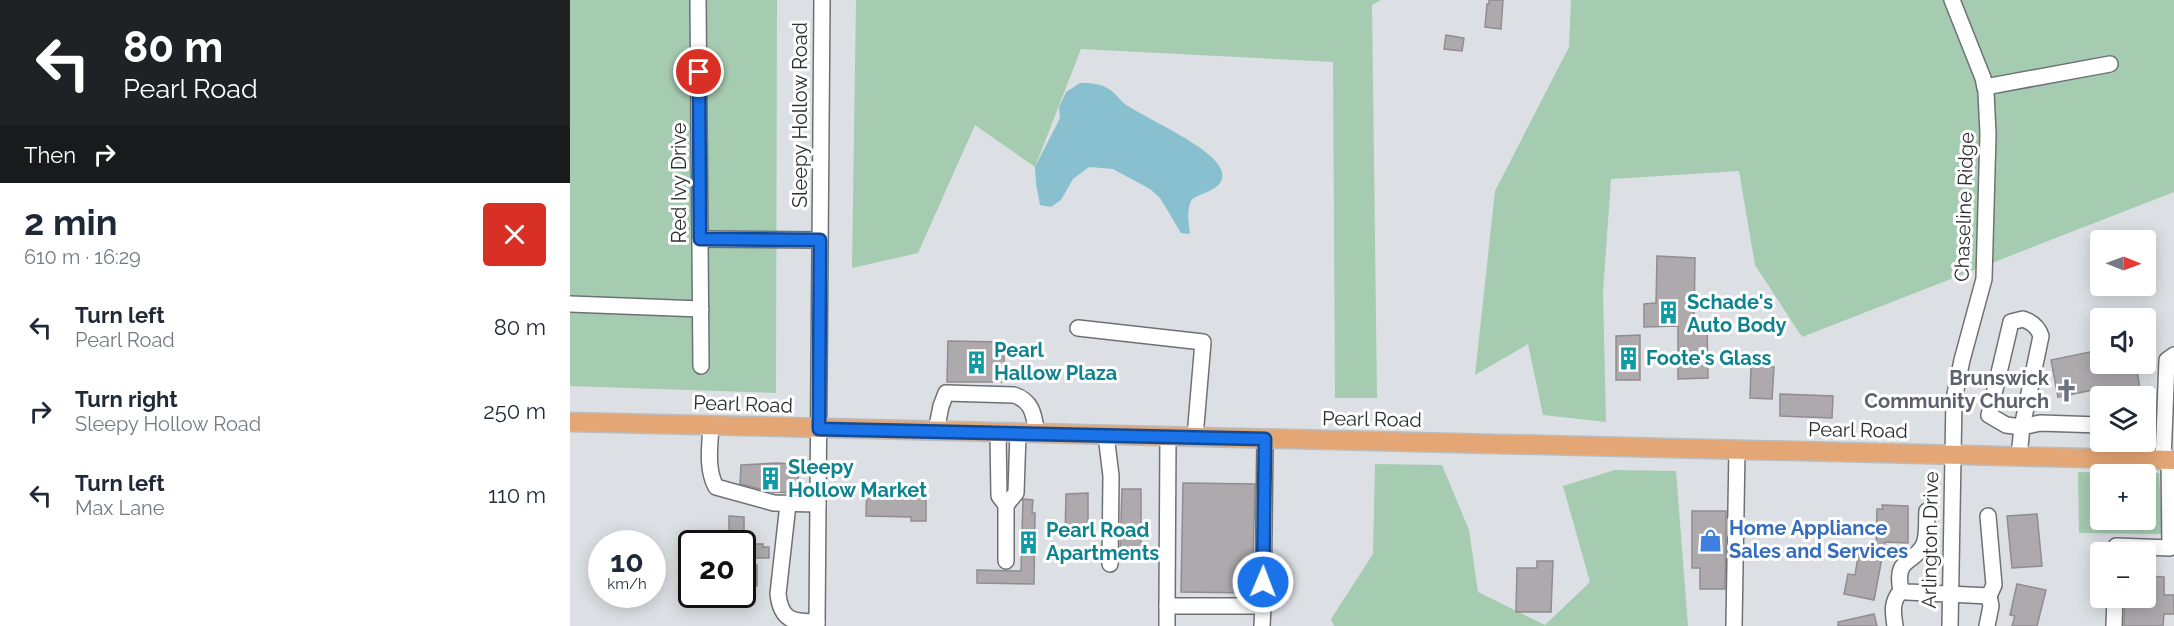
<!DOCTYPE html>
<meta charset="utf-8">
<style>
body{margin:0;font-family:Raleway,sans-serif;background:#f6f6f7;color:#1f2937;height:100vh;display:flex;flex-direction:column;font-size:22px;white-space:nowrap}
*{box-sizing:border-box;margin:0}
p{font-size:20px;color:#747a83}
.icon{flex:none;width:33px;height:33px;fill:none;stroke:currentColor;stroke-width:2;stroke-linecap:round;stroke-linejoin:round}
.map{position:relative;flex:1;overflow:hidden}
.drawer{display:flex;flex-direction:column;background:#fff;width:570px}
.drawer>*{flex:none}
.hud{background:#202124;color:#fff;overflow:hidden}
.needle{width:39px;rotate:91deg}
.fabs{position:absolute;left:1520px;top:230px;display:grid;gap:12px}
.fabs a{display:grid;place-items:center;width:66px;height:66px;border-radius:6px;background:#fff;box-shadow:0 3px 15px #0003;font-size:30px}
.speed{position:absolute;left:18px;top:530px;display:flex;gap:12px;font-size:30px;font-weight:700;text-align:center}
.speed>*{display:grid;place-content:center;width:78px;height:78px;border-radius:50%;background:#fff;box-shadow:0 3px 15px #0003;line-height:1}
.speed small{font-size:15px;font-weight:400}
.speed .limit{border:3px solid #111;border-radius:9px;background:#fff;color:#111}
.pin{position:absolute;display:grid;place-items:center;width:51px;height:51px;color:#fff;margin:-26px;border:3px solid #fff;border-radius:50%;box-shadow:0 2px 6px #0007}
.me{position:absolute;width:66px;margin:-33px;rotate:1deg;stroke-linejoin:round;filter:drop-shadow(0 0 4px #0008)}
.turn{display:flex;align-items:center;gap:21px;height:126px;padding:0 24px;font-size:27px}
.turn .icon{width:78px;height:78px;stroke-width:2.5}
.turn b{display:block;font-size:42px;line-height:51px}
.then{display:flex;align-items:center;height:57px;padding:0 24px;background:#0003;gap:12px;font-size:22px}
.round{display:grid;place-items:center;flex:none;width:63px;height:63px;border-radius:6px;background:#f6f6f7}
.summary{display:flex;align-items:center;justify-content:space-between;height:102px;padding:0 24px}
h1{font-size:36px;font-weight:700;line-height:45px}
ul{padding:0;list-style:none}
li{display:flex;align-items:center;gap:18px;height:84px;padding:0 24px}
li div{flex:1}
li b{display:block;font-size:22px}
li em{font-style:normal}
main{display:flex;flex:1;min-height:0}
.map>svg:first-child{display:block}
.green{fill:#a5cbb0;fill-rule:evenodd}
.water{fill:#89c0cf}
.building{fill:#ada9ac;stroke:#908c8f;stroke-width:1.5}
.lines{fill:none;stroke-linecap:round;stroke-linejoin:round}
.minor-casing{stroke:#6e7174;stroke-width:18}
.major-casing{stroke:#bcbcbc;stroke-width:21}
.minor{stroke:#fff;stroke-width:15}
.major{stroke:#e4a674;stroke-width:18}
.route-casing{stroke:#114b97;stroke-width:15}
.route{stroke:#1a73e8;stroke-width:10}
.labels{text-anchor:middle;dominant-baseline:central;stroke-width:6;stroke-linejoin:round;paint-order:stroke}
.street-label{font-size:20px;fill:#2d2e2f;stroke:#fff}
.culture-label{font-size:20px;font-weight:bold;fill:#0d838f;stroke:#fff;text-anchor:start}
.worship-label{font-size:20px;font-weight:bold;fill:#5b616d;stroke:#fff;text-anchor:end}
.shop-label{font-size:20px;font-weight:bold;fill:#366cbe;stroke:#fff;text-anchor:start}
</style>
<main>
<section class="drawer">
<div class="hud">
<div class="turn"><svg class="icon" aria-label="left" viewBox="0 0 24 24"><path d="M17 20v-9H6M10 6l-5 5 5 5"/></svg><div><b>80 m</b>Pearl Road</div></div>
<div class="then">Then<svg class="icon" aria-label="right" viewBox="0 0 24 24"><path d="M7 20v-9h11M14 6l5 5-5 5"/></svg></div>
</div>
<div class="summary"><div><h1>2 min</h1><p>610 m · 16:29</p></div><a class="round" style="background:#d93025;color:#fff"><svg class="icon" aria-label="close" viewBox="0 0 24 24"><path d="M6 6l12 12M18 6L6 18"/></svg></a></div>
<ul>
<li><svg class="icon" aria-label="left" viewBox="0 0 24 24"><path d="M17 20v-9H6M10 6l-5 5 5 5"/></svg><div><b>Turn left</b><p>Pearl Road</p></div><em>80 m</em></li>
<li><svg class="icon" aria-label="right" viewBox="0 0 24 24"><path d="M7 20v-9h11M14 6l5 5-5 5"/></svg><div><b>Turn right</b><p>Sleepy Hollow Road</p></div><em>250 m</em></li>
<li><svg class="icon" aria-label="left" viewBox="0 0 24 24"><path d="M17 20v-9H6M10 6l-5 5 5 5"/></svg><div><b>Turn left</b><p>Max Lane</p></div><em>110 m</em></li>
</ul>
</section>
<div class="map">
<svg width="1604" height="626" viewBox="0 0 1604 626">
<rect width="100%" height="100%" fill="#dce0e4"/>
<!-- green -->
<g class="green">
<polygon points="0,0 207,0 206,393 0,386"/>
<polygon points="286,0 811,0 802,5 807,398 765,398 763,62 511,49 465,167 405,125 348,253 282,268"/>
<polygon points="1001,0 1604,0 1604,192 1232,337 1185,265 1169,171 1041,179 1033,292 1036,422 973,415 958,344 905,375 925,191 999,47"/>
<polygon points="805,464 872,465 899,530 908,592 975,625 1020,582 993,486 1045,470 1106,471 1118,626 764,626 761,619 803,554"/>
<path d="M1508 472 1589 473 1592 534 1509 533ZM1530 474H1575V519H1530Z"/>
</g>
<!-- water -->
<path class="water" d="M510 83C519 83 529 83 537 88 546 92 550 102 558 106 579 120 647 149 652 172 656 192 625 193 621 201 616 211 619 224 620 234L611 233 590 198 580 189 543 169 519 167 503 179 491 200 481 207 470 205 466 184 465 167 490 118 489 107 496 92Z"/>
<!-- building -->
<g class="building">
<polygon points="919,0 933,0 931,29 915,27 917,4 919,4"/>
<polygon points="876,35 894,38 892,51 874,49"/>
<polygon points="1087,256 1125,258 1124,323 1137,323 1138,378 1108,379 1108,326 1074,327 1074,304 1086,303"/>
<polygon points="1070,335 1070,380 1046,380 1046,336"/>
<polygon points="378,341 434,342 434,382 377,382"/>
<polygon points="1530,350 1530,363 1566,363 1571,396 1540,396 1538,387 1488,397 1481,360"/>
<polygon points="1181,366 1204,367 1202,399 1180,398"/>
<polygon points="1210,394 1263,396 1262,418 1210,416"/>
<polygon points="208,463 230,465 226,493 202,492 170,484 171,465"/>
<polygon points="613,483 685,484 682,593 611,592"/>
<polygon points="297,485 330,487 356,487 356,521 341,521 341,517 296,516"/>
<polygon points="552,489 571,489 571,552 550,553"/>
<polygon points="518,493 518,537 495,538 496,494"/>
<polygon points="453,499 463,500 462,513 465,513 464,584 407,583 407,570 451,571"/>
<polygon points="1312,505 1338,506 1338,543 1315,542 1304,600 1274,594 1278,574 1285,575 1290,545 1306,548 1307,509 1313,509"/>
<polygon points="1122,511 1156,511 1155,589 1130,589 1130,568 1122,568"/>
<polygon points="1467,514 1472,566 1442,568 1437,516"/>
<polygon points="159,516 174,517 174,543 159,543"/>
<polygon points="182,544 193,544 193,547 199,547 199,558 182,558"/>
<polygon points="967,561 983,561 981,612 946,612 947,568 967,568"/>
<polygon points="172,565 187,565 187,586 172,587"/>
<polygon points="1575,576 1594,577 1594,595 1604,595 1604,614 1594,614 1593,626 1554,626 1555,597 1575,597"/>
<polygon points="1447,584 1476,590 1467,626 1442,626 1445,616 1440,615"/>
<polygon points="1304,614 1307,626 1268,626 1268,622"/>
</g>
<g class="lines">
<defs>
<g id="minor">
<polyline points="128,0 131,366"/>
<polyline points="1415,87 1540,64"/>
<polyline points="130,239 250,240"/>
<polyline points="0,304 131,309"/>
<path d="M1453 319C1462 322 1468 327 1471 336L1452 427 1436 425 1419 415 1441 322Z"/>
<polyline points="508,328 633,342 625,437"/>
<path d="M141 426C140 445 136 469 146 487L204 503 248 504"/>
<path d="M366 431 371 406 376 393 444 395C463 401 464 416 467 434"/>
<polyline points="428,433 429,496 436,505 436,561"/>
<polyline points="536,435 541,476 540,564"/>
<polyline points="598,437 597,606 693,606 695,439"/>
<polyline points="1449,456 1452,427 1470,423 1530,425"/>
<polyline points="1562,459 1562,441"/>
<polyline points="1593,460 1597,360 1604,355"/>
<path d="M218 504 208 594C211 621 223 622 247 622"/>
<polyline points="436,505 446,493 448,433"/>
<path d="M1357 511C1356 521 1358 534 1354 544 1344 565 1324 556 1331 591L1337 592 1419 596 1424 585 1418 516"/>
<polyline points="1545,552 1546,546 1600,548 1599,460"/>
<polyline points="1164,625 1167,450"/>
<polyline points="247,626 252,0"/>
<polyline points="597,626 597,606"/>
<polyline points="692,626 693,606"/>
<path d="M1325 626C1323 612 1321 602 1331 591"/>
<polyline points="1380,626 1384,399 1392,360 1414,279 1418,134 1416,92 1413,78 1382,0"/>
<polyline points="1417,626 1421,606 1419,596"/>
<polyline points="1544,626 1545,597"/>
</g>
<polyline id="major" points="0,422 1604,460"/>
</defs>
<!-- minor casing -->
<use href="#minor" class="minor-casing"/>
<!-- major casing -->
<use href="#major" class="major-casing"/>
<!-- minor -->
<use href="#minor" class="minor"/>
<!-- major -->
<use href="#major" class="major"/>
</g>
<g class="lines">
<defs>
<polyline id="route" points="129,72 130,239 250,240 249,429 695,439 693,582"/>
</defs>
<!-- route casing -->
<use href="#route" class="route-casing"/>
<!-- route -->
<use href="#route" class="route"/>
</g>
<!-- icons -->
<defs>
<symbol id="building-bare" viewBox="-9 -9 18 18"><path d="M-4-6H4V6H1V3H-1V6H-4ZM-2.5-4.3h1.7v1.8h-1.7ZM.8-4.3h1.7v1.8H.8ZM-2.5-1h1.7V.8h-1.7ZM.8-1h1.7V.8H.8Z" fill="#0f9aa8" stroke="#fff" stroke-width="2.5" paint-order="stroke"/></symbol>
<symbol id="church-bare" viewBox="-9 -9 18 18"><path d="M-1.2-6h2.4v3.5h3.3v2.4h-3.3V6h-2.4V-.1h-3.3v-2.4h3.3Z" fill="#6b7280" stroke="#fff" stroke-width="2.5" paint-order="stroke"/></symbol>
<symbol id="shop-bare" viewBox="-9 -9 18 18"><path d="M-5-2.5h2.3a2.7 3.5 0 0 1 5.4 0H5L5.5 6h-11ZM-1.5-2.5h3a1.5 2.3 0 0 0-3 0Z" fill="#3f7fe0" stroke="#fff" stroke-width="2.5" paint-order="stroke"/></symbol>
</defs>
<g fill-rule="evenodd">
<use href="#building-bare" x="1082" y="296" width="33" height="33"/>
<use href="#building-bare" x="1042" y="342" width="33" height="33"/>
<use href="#building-bare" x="390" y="346" width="33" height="33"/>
<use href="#church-bare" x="1480" y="374" width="33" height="33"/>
<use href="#building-bare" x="184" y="462" width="33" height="33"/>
<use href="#shop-bare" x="1124" y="524" width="33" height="33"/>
<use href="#building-bare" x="442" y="526" width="33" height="33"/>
</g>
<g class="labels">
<!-- street labels -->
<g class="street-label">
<text transform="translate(230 115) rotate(-90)">Sleepy Hollow Road</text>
<text transform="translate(109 183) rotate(-90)">Red Ivy Drive</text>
<text transform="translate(1394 207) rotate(-88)">Chaseline Ridge</text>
<text transform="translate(173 404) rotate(2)">Pearl Road</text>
<text transform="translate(802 419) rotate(1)">Pearl Road</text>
<text transform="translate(1288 430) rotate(1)">Pearl Road</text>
<text transform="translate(1360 540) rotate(-89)">Arlington Drive</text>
</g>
<!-- culture labels -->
<g class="culture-label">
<text x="1117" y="302">Schade's<tspan x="1117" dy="23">Auto Body</tspan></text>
<text x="424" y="350">Pearl<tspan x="424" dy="23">Hallow Plaza</tspan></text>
<text x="1076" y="358">Foote's Glass</text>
<text x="218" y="467">Sleepy<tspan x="218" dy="23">Hollow Market</tspan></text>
<text x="476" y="530">Pearl Road<tspan x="476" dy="23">Apartments</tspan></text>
</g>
<!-- worship labels -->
<g class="worship-label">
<text x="1479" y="378">Brunswick<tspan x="1479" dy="23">Community Church</tspan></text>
</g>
<!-- shop labels -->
<g class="shop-label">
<text x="1159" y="528">Home Appliance<tspan x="1159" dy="23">Sales and Services</tspan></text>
</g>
</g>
</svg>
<div class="fabs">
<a><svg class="needle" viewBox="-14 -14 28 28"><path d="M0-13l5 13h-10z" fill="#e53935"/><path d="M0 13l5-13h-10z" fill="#747a83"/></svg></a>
<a><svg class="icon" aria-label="sound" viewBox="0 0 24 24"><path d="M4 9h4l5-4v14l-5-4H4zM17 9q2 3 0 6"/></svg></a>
<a><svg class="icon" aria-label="layers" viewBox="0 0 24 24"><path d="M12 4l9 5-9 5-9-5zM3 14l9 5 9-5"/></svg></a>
<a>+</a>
<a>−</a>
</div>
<div class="speed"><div>10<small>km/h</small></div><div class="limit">20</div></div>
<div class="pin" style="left:129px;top:72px;background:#d93025"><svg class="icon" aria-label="arrive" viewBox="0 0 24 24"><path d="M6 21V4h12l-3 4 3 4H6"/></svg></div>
<svg class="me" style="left:693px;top:582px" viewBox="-20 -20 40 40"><circle r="17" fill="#1a73e8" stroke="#fff" stroke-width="3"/><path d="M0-11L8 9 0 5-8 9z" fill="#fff"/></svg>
</div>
</main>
